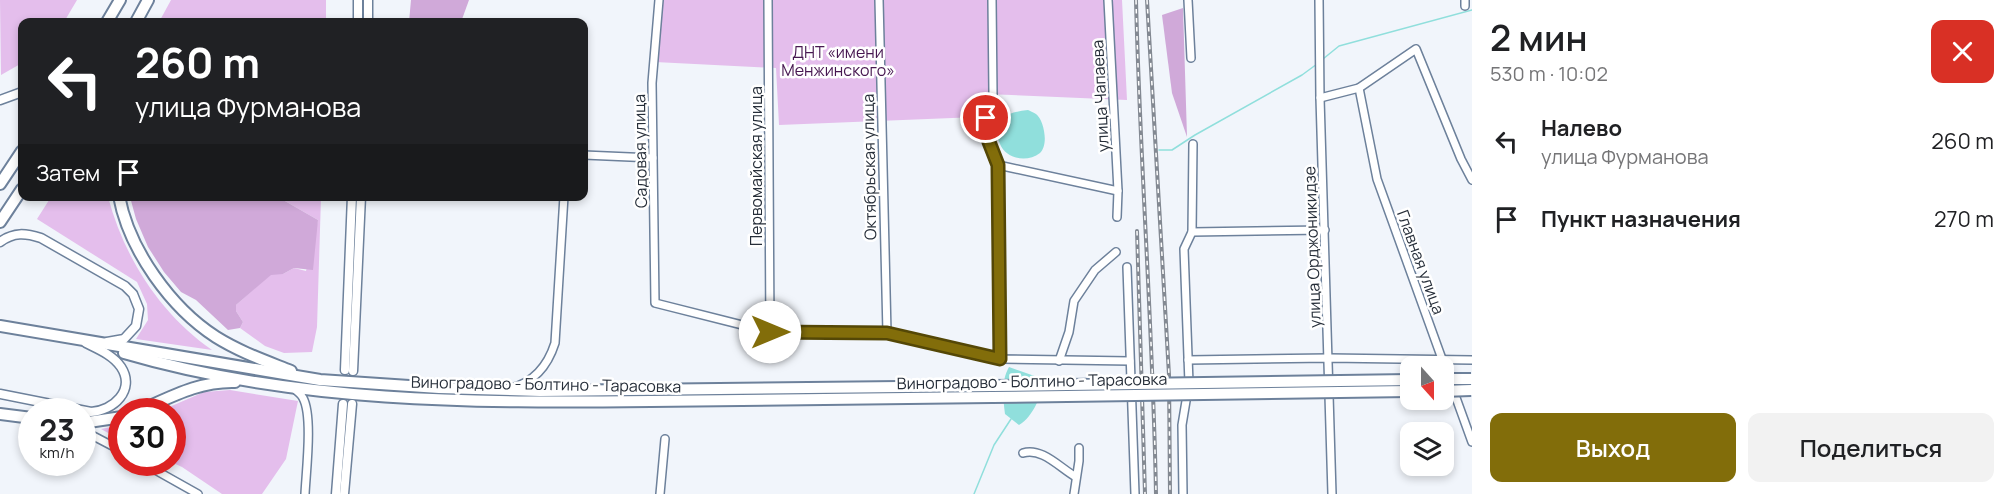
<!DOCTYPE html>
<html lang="ru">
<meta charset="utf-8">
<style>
body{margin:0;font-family:Manrope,sans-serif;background:#f2f2f2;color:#202124;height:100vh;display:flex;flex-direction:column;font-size:22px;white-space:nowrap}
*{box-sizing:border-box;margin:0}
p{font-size:20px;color:#757577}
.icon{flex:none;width:33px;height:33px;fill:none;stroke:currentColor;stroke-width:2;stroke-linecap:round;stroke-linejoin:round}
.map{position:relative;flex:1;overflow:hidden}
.side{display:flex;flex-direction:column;background:#fff;width:540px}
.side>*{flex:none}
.banner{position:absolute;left:18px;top:18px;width:570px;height:183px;border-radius:12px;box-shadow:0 3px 9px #0003;background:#202124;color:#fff;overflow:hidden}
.needle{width:39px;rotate:159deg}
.fabs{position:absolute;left:1400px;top:356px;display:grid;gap:12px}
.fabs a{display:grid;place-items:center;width:54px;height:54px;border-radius:12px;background:#fff;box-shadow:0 3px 9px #0003;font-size:30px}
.speed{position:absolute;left:18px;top:398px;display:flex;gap:12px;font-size:30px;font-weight:700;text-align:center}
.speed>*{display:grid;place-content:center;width:78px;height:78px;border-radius:50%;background:#fff;box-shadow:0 3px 9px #0003;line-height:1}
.speed small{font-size:15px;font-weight:400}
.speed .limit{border:9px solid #d22;background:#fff;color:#111}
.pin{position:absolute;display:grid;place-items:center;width:51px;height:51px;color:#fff;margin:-26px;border:3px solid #fff;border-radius:50%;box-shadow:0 2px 6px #0007}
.me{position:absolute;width:66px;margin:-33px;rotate:90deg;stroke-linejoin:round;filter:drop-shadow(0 0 4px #0008)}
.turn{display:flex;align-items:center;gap:21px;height:126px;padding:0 18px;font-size:27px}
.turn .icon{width:78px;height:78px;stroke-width:2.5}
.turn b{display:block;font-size:42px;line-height:51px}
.then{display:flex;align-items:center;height:57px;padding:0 18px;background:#0003;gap:12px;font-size:22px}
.round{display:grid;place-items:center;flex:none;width:63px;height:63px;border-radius:12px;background:#f2f2f2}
.overview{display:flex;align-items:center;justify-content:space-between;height:102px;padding:0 18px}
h1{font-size:36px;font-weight:600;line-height:45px}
.action{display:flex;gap:12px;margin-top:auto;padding:12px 18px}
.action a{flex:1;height:69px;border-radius:12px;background:#826d0a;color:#fff;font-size:24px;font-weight:600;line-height:69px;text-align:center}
.action a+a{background:#f2f2f2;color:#202124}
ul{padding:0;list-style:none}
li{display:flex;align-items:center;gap:18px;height:78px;padding:0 18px}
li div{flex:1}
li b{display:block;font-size:22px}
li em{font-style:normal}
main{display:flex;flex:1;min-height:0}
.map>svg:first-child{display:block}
.green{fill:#e4beec}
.forest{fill:#d0a9d9}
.water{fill:#90dfdc}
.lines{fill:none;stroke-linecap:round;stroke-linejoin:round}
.stream{stroke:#90dfdc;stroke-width:1.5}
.minor-casing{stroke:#6d819b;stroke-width:10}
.tertiary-casing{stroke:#6d819b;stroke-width:11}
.primary-casing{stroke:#6d819b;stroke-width:14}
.trunk-casing{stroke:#6d819b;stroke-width:14}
.minor{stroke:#fff;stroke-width:7}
.tertiary{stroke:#fff;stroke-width:8}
.primary{stroke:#fff;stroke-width:10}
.trunk{stroke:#fff;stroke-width:10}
.rail-casing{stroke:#838992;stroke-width:4}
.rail{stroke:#fff;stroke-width:1.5;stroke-dasharray:4.5;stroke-linecap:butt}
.primary-bridge-casing{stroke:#6d819b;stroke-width:14;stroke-linecap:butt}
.primary-bridge{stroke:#fff;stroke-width:10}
.route-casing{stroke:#544706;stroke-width:15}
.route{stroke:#826d0a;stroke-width:10}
.labels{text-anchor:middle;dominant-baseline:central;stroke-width:5;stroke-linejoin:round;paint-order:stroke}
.park-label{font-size:16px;fill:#471851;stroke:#fff}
.street-label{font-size:16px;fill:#262e39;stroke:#fff}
</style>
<main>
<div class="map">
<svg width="1472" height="494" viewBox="0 0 1472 494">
<rect width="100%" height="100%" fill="#f1f5fb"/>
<!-- green -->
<g class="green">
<polygon points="0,0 77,0 64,22 22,22 22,63 1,75"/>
<polygon points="171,0 326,0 326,22 159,22"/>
<polygon points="662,0 1122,0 1127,100 986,94 977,117 779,125 776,68 655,62"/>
<path d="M51 197H108C124 257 160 314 212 350L136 339 148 320 147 304 137 282 37 219Z"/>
<polygon points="278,197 321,197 317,327 312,352 284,353 265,346 240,328 243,322 236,311 236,305 271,274 283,274 294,268 306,271 318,220"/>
<polygon points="230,390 298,401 286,459 262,494 222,494 182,467 171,462 172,411 160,411 204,392"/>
<polygon points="121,425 121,440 101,429"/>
</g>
<!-- forest -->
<g class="forest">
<polygon points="411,0 469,0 461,22 409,22"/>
<polygon points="1183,8 1187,137 1172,93 1162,15"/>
<polygon points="130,197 278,197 318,220 313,270 294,268 283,274 271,275 236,305 236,311 243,322 240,328 228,330 196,300 181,292 164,272 148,247 136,219"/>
</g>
<!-- water -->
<g class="water">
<path d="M1028 110C1030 111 1033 112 1036 114 1044 120 1049 145 1040 153 1027 163 1006 159 1000 144 989 119 1007 112 1028 110Z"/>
<path d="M1009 367 1046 380C1040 396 1034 416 1019 425L1005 414C1003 398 1001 381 1009 367Z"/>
</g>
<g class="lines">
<!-- stream -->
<g class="stream">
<polyline points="1323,59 1339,46 1472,10"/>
<polyline points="1159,150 1172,150 1195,135 1302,75 1317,64"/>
<polyline points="974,494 994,445 1011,419"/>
</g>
<defs>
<g id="minor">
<polyline points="659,0 652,83 655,303 770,332 887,333 1000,359 1130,361"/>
<polyline points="768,0 770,332"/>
<polyline points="879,0 887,333"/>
<polyline points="992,0 993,94 985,121 989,143 998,165 1000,359"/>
<polyline points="1108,0 1118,191 1117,217"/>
<polyline points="1188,0 1191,58"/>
<polyline points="1319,0 1320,98 1332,494"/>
<polyline points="1465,0 1465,6"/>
<polyline points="1359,88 1377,179 1472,442"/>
<polyline points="1320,98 1359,88 1416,49 1461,159 1472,180"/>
<polyline points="584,155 653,158"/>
<polyline points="998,165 1118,191"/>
<polyline points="1192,232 1325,230"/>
<polyline points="1127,267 1135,494"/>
<polyline points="1188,360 1329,358 1472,360"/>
<polyline points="1059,361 1069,332 1074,301 1095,270 1116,252"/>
<path d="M293 388C297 391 301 394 303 398 313 416 306 472 305 494"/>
<path d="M511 388C535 382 548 365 555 343L564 196"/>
<polyline points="82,430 122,451"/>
<path d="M1023 453C1042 447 1060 468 1076 477"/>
<polyline points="141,462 198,494"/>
<polyline points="660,494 665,439"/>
<polyline points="1074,494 1079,461 1079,448"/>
<polyline points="1183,494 1182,425 1189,383 1184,249 1192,232 1193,144"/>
</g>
<g id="tertiary">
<polyline points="358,22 358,0"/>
<polyline points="368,22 368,0"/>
<polyline points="0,100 22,92"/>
<path d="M0 242C14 232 25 233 41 238L125 286 133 294 139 309 136 326 124 339 107 342"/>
<polyline points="345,370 352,196"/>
<polyline points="353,371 361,196"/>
<path d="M0 394 91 412C113 411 136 390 121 367 113 355 98 349 86 343"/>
<polyline points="336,494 343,404"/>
<polyline points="344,494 352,404"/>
</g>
<g id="primary">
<path d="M119 196C129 250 171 308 216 337 240 352 266 361 291 371"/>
<polyline points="0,326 320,380 439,388 540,391 992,386"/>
<path d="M124 353C294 403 475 403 651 401 764 400 878 399 992 397"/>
<path d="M139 411C171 397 199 381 235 382"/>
<polyline points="0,414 32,418"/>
<polyline points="82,423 122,417"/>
</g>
<g id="trunk">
<polyline points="107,22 120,0"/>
<polyline points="136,22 148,0"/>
<polyline points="0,184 22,151"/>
<polyline points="0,222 22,189"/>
</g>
</defs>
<!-- minor casing -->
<use href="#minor" class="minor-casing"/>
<!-- tertiary casing -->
<use href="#tertiary" class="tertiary-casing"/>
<!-- primary casing -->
<use href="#primary" class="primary-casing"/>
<!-- trunk casing -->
<use href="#trunk" class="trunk-casing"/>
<!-- minor -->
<use href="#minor" class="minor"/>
<!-- tertiary -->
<use href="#tertiary" class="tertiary"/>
<!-- primary -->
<use href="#primary" class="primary"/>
<!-- trunk -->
<use href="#trunk" class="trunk"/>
<defs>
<g id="rail">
<path d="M1136 0C1140 165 1153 329 1156 494"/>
<polyline points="1147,0 1169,375 1170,494"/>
<polyline points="1137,231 1145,494"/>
</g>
</defs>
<!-- rail casing -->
<use href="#rail" class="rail-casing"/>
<!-- rail -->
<use href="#rail" class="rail"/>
<defs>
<g id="primary-bridge">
<polyline points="1443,379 1471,379"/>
<polyline points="992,386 1410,380"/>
<polyline points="1443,391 1471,390"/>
<polyline points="992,397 1410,391"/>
</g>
</defs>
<!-- primary-bridge casing -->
<use href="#primary-bridge" class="primary-bridge-casing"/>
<!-- primary-bridge -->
<use href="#primary-bridge" class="primary-bridge"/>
</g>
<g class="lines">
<defs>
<polyline id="route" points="770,332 887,333 1000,359 998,165 989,142 986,118"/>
</defs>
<!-- route casing -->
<use href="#route" class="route-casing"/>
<!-- route -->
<use href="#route" class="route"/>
</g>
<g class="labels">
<!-- park labels -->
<g class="park-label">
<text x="838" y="52">ДНТ «имени<tspan x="838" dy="18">Менжинского»</tspan></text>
</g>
<!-- street labels -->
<g class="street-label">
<text transform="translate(1100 96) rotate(-93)">улица Чапаева</text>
<text transform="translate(640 151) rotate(-91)">Садовая улица</text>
<text transform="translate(756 166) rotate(-90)">Первомайская улица</text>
<text transform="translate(869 167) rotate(-91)">Октябрьская улица</text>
<text transform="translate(1312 247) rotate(-92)">улица Орджоникидзе</text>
<text transform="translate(1421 262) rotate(70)">Главная улица</text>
<text transform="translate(1032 381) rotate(-1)">Виноградово - Болтино - Тарасовка</text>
<text transform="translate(546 384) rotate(1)">Виноградово - Болтино - Тарасовка</text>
</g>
</g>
</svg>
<div class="fabs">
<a><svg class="needle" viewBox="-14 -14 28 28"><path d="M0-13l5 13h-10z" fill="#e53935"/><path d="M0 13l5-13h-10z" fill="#757577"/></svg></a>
<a><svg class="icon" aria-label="layers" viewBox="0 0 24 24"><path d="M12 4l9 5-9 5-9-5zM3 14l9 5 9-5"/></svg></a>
</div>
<div class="speed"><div>23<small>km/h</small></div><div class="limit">30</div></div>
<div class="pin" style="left:986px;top:118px;background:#d93025"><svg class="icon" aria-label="arrive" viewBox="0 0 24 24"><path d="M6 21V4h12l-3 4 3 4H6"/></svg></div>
<svg class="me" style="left:770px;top:332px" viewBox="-20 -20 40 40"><circle r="19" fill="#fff"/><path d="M0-13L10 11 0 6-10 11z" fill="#826d0a"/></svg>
<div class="banner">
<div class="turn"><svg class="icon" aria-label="left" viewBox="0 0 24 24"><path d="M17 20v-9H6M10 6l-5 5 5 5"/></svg><div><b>260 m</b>улица Фурманова</div></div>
<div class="then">Затем<svg class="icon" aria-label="arrive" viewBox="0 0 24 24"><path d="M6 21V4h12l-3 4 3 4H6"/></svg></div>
</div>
</div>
<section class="side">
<div class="overview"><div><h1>2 мин</h1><p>530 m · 10:02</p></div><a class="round" style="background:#d93025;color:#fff"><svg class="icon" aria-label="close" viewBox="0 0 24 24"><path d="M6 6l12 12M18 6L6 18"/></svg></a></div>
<ul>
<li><svg class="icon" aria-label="left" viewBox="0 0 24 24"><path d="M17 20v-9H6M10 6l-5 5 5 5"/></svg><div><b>Налево</b><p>улица Фурманова</p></div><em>260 m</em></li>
<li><svg class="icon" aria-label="arrive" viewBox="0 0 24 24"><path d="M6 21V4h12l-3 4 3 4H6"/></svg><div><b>Пункт назначения</b></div><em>270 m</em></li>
</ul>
<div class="action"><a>Выход</a><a>Поделиться</a></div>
</section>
</main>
